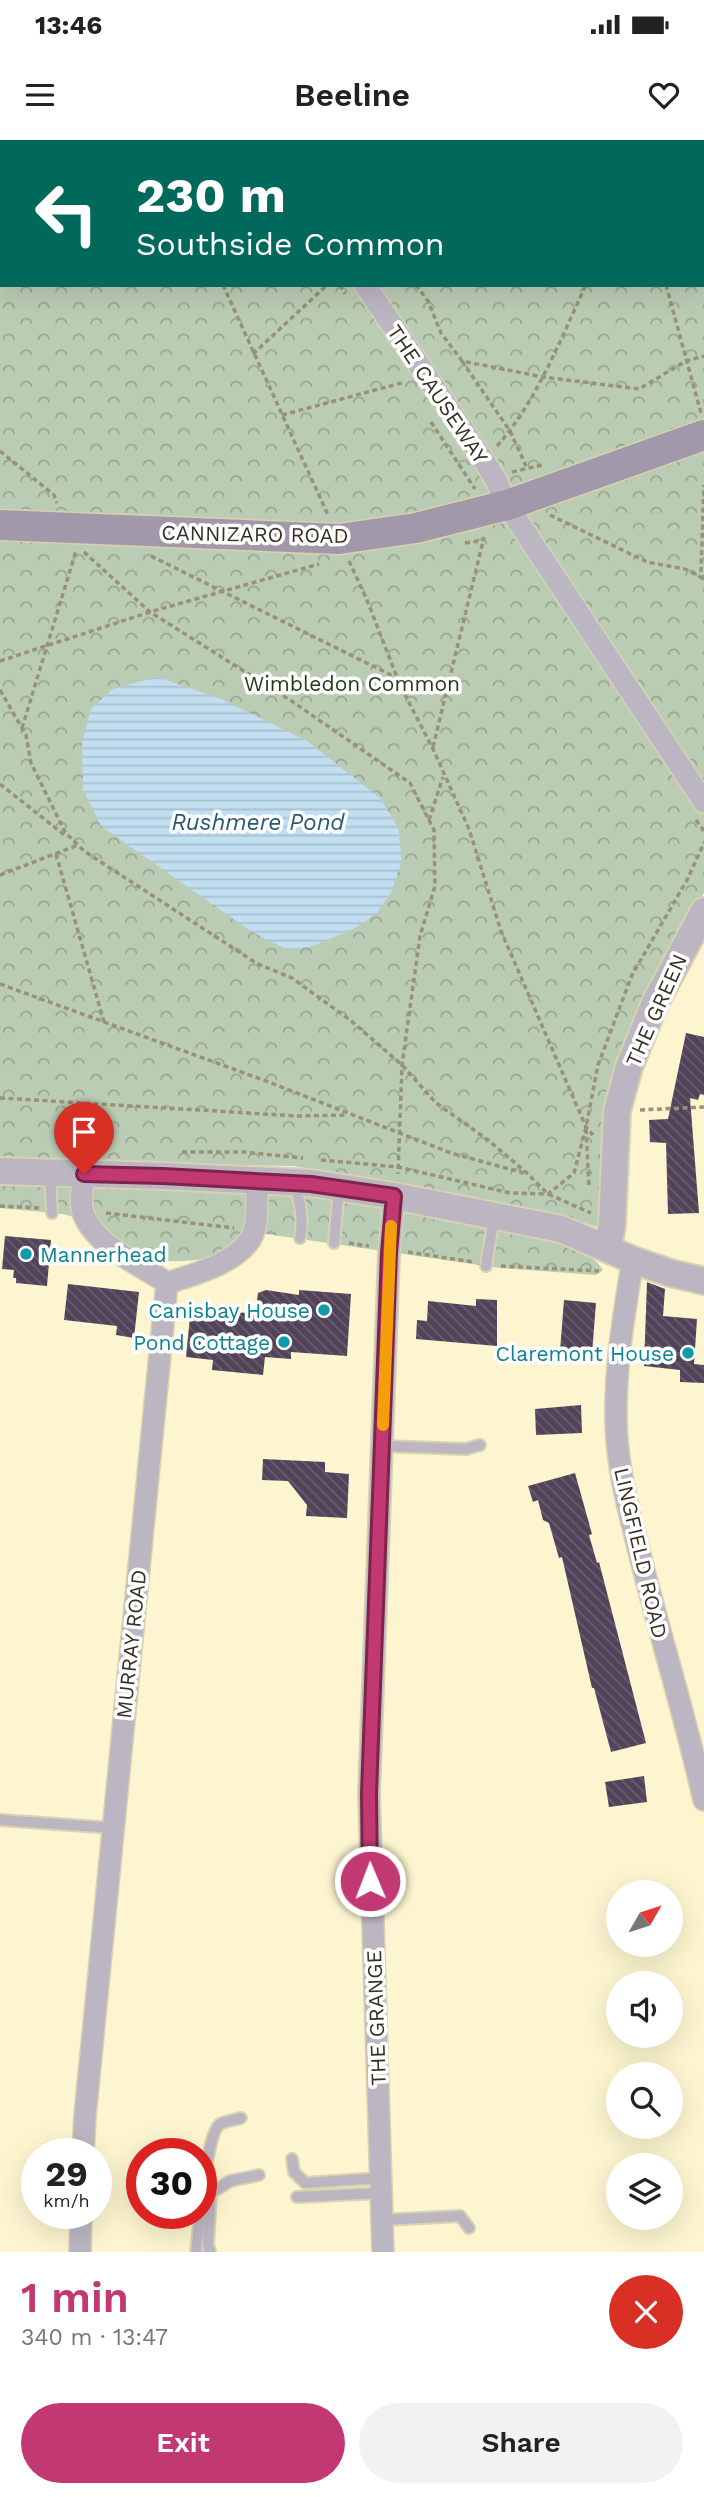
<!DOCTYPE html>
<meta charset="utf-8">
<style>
body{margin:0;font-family:"Work Sans",sans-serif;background:#f2f2f2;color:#222;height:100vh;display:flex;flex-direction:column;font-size:26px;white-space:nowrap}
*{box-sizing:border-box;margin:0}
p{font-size:23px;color:#767676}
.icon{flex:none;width:38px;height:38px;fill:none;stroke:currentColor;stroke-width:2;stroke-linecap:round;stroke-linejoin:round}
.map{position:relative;height:2112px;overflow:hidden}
.side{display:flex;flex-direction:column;background:#fff;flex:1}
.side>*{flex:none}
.hud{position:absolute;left:0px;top:0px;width:705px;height:147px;box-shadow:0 7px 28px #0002;background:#00695c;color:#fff;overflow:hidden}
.needle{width:46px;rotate:51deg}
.fabs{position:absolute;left:606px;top:1740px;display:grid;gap:14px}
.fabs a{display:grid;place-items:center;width:77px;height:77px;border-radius:50%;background:#fff;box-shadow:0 7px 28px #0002;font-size:35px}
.speed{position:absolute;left:21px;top:1998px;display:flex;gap:14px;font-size:35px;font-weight:700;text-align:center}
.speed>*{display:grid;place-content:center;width:91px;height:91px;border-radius:50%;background:#fff;box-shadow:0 7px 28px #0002;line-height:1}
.speed small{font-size:18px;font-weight:400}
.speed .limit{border:10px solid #d22;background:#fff;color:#111}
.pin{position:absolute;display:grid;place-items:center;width:60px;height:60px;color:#fff;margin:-72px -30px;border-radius:50% 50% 50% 0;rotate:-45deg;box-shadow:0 0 7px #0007}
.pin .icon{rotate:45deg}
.me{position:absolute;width:77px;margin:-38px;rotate:359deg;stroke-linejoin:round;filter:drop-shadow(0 0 5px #0008)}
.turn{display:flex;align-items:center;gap:24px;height:147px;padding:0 21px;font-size:32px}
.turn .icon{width:91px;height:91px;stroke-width:2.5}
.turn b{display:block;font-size:49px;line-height:60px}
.round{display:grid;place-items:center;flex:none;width:74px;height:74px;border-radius:37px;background:#f2f2f2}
.headline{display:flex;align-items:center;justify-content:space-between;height:119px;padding:0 21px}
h1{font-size:42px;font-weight:600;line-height:52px;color:#c23872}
.action{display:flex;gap:14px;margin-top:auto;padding:14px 21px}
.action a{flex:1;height:80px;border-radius:42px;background:#c23872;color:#fff;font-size:28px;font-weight:600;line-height:80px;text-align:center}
.action a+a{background:#f2f2f2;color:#222}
.status{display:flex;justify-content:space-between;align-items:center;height:49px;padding:0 35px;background:#fff;direction:ltr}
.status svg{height:19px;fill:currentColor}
header{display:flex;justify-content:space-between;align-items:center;height:91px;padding:0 21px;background:#fff;font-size:32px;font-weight:600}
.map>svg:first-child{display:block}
.forest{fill:url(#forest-crowns);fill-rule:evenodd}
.water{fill:url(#water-rules)}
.building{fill:url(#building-back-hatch)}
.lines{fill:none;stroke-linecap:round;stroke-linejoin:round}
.service-casing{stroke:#d8d2b0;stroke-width:14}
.minor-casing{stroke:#d8d2b0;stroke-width:24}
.tertiary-casing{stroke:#d8d2b0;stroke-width:30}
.secondary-casing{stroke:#d8d2b0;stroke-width:33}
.path{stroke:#979278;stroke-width:3.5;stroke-dasharray:5 3.5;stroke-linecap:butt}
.service{stroke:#bcb6c2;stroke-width:10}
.minor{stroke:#bcb6c2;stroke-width:21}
.tertiary{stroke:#bcb6c2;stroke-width:26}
.secondary{stroke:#a198a9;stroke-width:30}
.route-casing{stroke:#7e244a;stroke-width:18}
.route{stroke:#c23872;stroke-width:12}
.slow{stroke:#f59e0b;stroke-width:12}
.culture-dot{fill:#0f9aa8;stroke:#fff;stroke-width:2.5}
.labels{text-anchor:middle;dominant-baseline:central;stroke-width:7;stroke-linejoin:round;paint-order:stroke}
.street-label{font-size:21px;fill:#343123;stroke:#fff}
.park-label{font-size:21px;fill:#213b15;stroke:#fff}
.culture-label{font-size:21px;fill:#0d838f;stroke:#fff;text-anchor:end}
.water-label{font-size:23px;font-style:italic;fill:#295875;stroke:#fff}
</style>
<div class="status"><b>13:46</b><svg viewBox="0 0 49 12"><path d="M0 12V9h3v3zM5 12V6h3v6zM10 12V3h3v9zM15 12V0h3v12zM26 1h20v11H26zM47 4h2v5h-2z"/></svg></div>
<header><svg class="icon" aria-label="menu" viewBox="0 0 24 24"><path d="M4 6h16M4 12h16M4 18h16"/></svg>Beeline<svg class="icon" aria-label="heart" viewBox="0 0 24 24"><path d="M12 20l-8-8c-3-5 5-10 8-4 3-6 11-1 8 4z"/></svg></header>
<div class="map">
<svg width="704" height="2112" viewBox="0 0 704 2112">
<defs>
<pattern id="forest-crowns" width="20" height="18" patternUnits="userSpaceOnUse" patternTransform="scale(1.75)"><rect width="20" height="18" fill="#bbccb4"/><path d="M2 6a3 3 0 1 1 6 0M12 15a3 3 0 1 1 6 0" fill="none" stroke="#99a692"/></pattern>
<pattern id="water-rules" width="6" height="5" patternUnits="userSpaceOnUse" patternTransform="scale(1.75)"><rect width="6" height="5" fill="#c2def1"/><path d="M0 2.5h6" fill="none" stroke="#a7bfce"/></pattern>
<pattern id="building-back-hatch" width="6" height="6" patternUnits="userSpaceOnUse" patternTransform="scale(1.75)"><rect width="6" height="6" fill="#51445a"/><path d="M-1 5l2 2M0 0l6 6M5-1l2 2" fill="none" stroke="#685d6e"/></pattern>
</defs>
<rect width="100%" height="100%" fill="#fcf5cf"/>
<!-- forest -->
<g class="forest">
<path d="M0 0H704V753L639 865 618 930 600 1078 597 1087 550 1072 398 1048 369 1038 293 1026 0 1020ZM2 2H704V145H2Z"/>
<path d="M0 1041 256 1051 331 1058 555 1098C573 1106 592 1113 603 1130L596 1135 500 1128 245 1091C240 1096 235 1104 230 1108 214 1120 187 1122 169 1121L161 1129 118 1101 99 1084 63 1074 0 1068Z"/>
</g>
<!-- water -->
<polygon class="water" points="157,537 221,559 307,601 380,658 398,687 402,721 391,752 377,773 357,787 313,806 288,810 252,792 101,686 83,649 82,604 91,569 113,549"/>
<!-- building -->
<g class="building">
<polygon points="686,893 704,897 704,955 700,954 698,960 690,958 699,1073 668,1074 666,1003 650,1002 649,980 668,979"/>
<polygon points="5,1096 51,1100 47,1146 16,1143 16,1138 13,1138 14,1130 2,1129"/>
<polygon points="647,1142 665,1149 663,1176 697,1179 694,1224 704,1225 704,1243 680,1242 680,1230 644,1226"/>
<polygon points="68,1144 139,1152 134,1198 116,1195 117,1186 64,1180"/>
<polygon points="266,1150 299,1155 299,1150 351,1154 347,1216 291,1212 291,1219 265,1217 263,1235 212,1230 213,1220 186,1217 191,1167 255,1174 258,1153"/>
<polygon points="476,1159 497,1160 497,1206 416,1199 417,1180 427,1181 428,1161 476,1166"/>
<polygon points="564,1160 596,1163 592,1214 560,1211"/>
<polygon points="581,1265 582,1293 536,1295 535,1269"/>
<polygon points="263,1319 325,1322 325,1332 349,1334 347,1378 306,1376 307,1365 288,1341 262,1340"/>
<polygon points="575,1333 592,1394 589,1395 597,1423 599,1422 646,1603 611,1612 594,1548 592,1548 562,1417 559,1418 549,1383 543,1380 538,1360 533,1362 528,1346"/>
<polygon points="644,1636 647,1662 609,1667 605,1642"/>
</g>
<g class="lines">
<defs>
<g id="service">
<polyline points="50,1033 52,1073"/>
<path d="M294 1043C300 1063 304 1077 300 1098"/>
<polyline points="334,1103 339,1048"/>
<polyline points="486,1126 494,1076"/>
<polyline points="383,1306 466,1309 480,1305"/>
<polyline points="0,1680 113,1688"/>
<polyline points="292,2019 294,2032 305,2043 381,2038"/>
<polyline points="297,2057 382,2053"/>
<path d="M201 2065C203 2050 209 1992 220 1984 225 1981 235 1980 241 1978"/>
<polyline points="382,2080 460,2076 469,2088"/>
<polyline points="196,2112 200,2074"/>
<polyline points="210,2112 208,2104 211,2053 230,2041 259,2035"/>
</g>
<g id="minor">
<polyline points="267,0 269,2"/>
<polyline points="365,145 484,321 496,340 507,365 704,662"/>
<path d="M633 1120C623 1178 611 1251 618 1310 622 1347 632 1382 641 1419 661 1499 686 1579 704 1660"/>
<path d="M167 1143C193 1135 245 1121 254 1091 259 1076 256 1057 257 1041"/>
<path d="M83 2014 85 1976 167 1143C139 1124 95 1106 83 1073 79 1062 83 1046 84 1034"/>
<polyline points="80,2112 81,2074"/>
<polyline points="383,2112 369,1653 389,1113 394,1056"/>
</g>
<g id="tertiary">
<polyline points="0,1031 163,1036 311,1043 394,1056 561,1089 633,1120 670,1133 704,1141"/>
<polyline points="608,1109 612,1085 617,971 629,927 655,863 704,771"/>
</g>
<polyline id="secondary" points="0,385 339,399 416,388 507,365 704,295"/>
</defs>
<!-- service casing -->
<use href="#service" class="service-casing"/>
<!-- minor casing -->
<use href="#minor" class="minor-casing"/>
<!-- tertiary casing -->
<use href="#tertiary" class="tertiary-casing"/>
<!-- secondary casing -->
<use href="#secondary" class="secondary-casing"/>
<!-- path -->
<g class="path">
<polyline points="148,0 149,2"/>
<polyline points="243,0 244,2"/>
<polyline points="311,0 312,2"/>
<polyline points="613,0 613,2"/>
<polyline points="644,0 644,2"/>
<polyline points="180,2 181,0"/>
<polyline points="539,2 541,0"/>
<polyline points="652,2 653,0"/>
<polyline points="223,145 328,375"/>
<polyline points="340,145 345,154"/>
<polyline points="416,145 428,161 441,193 462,221 543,237 639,249 686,221 704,216"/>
<polyline points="666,145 701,273"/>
<polyline points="253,214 327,145"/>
<polyline points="462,221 510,291 526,326"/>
<polyline points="282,275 405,242"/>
<polyline points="431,282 475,349"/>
<path d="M497 306C537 261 560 200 586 145"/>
<polyline points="0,311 54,355 57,363"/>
<polyline points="512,332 542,325"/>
<polyline points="550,375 647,422 685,429 704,439"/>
<polyline points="465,403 483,400"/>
<polyline points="84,412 150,472 290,560 410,643 434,690 435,746 420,796 402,925 398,1034"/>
<polyline points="151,416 395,537"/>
<polyline points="349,421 367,460 400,545 433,609 469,689 501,791 586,987 593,995"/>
<polyline points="704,440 701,431 704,345"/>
<polyline points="0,521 150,472 319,424"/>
<polyline points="0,550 26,595 31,623 65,692 84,711 256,823 292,838 350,880 402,925 436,963 488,1000 528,1034 548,1054 591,1073"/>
<polyline points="22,588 76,411"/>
<polyline points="433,607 484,397"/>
<polyline points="0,644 67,697"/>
<polyline points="429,680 443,637"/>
<polyline points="696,680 704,691"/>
<polyline points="56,714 104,882"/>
<polyline points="0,735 78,705"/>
<polyline points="0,844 266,941 451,1013 524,1033"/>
<polyline points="0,958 298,976 347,975"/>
<polyline points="640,970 704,967"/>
<polyline points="586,989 589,1048"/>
<polyline points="182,1012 243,1012 303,1018"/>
<polyline points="321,1020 398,1027 510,1053 548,1054 574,1033 586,987 598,925 632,835 687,740 704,703"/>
<polyline points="0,1066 39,1068"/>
<polyline points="106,1073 234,1088"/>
<polyline points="349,1103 369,1106"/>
<polyline points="408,1112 473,1122"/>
<polyline points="501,1126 599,1131"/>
</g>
<!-- service -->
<use href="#service" class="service"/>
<!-- minor -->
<use href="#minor" class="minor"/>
<!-- tertiary -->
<use href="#tertiary" class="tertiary"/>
<!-- secondary -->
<use href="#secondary" class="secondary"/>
</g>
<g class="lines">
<defs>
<polyline id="route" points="84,1034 163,1036 311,1044 394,1056 389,1113 369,1653 370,1741"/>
</defs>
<!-- route casing -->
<use href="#route" class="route-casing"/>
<!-- route -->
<use href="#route" class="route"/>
<!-- slow -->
<polyline class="slow" points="383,1285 391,1086"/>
</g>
<!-- markers -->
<g class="culture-dot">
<circle cx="26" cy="1114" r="7"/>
<circle cx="324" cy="1170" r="7"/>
<circle cx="284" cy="1202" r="7"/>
<circle cx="688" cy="1213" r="7"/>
</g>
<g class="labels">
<!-- street labels -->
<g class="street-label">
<text transform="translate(438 254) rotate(56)">THE CAUSEWAY</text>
<text transform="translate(255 394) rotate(1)">CANNIZARO ROAD</text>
<text transform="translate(656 870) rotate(-66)">THE GREEN</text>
<text transform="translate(641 1413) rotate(77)">LINGFIELD ROAD</text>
<text transform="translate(131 1504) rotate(-84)">MURRAY ROAD</text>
<text transform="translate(376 1878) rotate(-92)">THE GRANGE</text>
</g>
<!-- park labels -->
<g class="park-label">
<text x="352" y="543">Wimbledon Common</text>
</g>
<!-- culture labels -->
<g class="culture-label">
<text x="40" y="1114" text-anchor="start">Mannerhead</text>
<text x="310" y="1170">Canisbay House</text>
<text x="270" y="1202">Pond Cottage</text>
<text x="674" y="1213">Claremont House</text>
</g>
<!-- water labels -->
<g class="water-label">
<text x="258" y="682">Rushmere Pond</text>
</g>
</g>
</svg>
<div class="fabs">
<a><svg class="needle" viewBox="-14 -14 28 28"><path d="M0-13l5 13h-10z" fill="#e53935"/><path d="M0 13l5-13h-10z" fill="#767676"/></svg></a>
<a><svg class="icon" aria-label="sound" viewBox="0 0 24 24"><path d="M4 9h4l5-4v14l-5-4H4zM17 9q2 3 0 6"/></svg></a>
<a><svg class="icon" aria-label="search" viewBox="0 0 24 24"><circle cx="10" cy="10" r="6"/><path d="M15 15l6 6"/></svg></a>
<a><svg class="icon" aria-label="layers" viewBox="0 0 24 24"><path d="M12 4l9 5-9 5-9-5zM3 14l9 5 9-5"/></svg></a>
</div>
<div class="speed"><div>29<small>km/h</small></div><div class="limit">30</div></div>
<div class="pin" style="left:84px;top:1034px;background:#d93025"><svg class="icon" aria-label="arrive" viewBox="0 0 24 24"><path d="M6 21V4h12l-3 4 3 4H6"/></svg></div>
<svg class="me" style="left:370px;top:1741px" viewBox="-20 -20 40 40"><circle r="17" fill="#c23872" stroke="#fff" stroke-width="3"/><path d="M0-11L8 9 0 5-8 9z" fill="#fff"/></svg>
<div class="hud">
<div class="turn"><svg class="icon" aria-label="left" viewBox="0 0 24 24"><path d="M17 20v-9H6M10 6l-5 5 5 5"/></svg><div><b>230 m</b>Southside Common</div></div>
</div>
</div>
<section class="side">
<div class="headline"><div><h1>1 min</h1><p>340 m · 13:47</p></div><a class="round" style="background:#d93025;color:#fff"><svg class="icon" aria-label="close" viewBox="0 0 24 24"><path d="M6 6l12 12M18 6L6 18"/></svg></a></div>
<div class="action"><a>Exit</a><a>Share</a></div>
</section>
